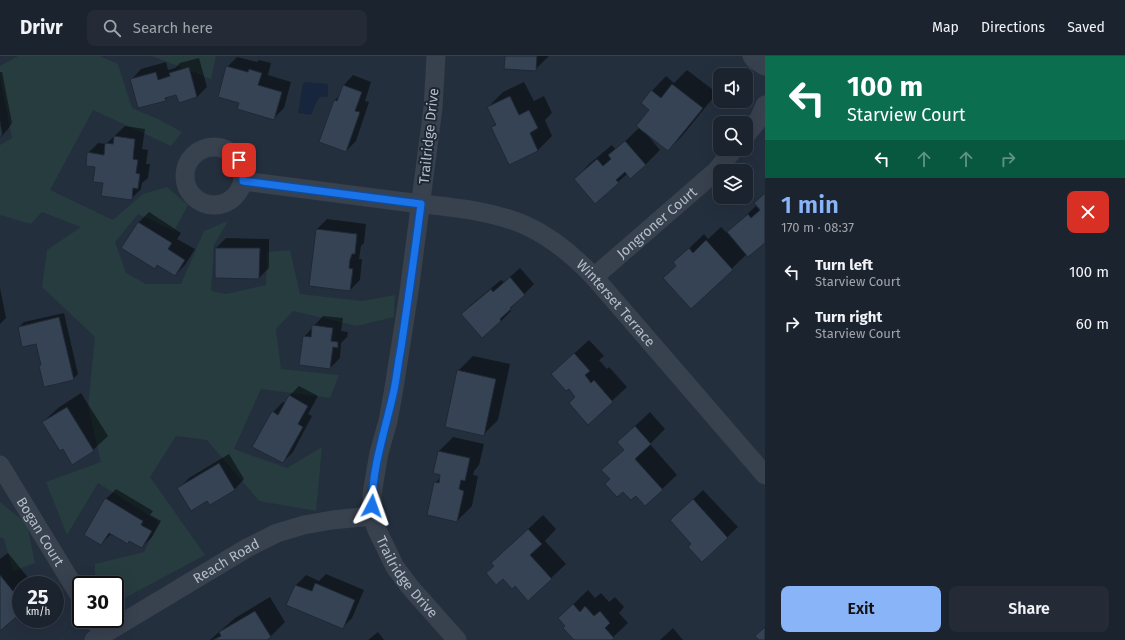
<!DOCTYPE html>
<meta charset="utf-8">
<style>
body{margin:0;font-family:"Fira Sans",sans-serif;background:#242b36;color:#f1f3f6;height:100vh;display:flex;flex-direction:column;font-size:15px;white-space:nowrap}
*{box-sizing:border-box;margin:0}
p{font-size:13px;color:#a0a4aa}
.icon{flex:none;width:22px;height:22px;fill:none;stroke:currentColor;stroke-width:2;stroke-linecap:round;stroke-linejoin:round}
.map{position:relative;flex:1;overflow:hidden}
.panel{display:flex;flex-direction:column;background:#1b232e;width:360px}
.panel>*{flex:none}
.hud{background:#0b6e4f;color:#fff;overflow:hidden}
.buttons{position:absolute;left:713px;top:12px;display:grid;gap:8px}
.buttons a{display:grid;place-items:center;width:40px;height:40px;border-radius:8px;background:#1b232e;box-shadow:0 4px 16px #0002,0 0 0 1px #39404a;font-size:20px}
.speed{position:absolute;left:12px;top:520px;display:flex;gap:8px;font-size:20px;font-weight:700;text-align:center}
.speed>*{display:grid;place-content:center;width:52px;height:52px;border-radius:50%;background:#1b232e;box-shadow:0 4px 16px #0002,0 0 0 1px #39404a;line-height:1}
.speed small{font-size:10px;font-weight:400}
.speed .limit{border:2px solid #111;border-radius:6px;background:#fff;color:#111}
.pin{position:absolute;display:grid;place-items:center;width:34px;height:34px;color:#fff;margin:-17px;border-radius:8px;box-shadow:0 2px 6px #0006}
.me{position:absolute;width:44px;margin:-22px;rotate:4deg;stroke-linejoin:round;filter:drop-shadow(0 0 3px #0008)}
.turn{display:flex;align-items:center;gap:14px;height:84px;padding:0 16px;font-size:18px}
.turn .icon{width:52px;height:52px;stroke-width:2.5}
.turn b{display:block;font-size:28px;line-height:34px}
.lanes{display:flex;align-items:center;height:38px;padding:0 16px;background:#0003;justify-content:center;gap:20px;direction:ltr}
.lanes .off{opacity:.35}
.round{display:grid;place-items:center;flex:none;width:42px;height:42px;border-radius:8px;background:#242b36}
.summary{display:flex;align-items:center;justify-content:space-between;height:68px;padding:0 16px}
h1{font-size:24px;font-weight:600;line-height:30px;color:#8ab4f8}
.cta{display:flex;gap:8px;margin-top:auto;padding:8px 16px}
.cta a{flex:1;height:46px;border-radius:8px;background:#8ab4f8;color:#111;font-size:16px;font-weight:600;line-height:46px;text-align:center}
.cta a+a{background:#242b36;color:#f1f3f6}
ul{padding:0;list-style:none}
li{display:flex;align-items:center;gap:12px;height:52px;padding:0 16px}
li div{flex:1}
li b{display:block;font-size:15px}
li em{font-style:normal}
header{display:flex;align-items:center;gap:24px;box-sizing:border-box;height:56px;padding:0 20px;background:#1b232e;border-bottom:1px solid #39404a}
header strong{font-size:19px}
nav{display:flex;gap:22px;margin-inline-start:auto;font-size:14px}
.search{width:280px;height:36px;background:#242b36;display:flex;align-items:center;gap:10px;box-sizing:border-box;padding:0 14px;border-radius:8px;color:#a0a4aa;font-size:15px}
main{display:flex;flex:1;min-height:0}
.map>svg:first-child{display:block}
.green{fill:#263c3f}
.water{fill:#17263c}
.shadow{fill:#0007}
.building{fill:#364354;stroke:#1f2835}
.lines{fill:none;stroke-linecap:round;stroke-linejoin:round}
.minor{stroke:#38414e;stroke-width:19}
.route-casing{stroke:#114b97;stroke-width:10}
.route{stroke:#1a73e8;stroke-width:7}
.labels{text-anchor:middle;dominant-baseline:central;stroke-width:4;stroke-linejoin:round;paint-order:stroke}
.street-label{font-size:14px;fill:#b4bcc9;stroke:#1d2633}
</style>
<header>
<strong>Drivr</strong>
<div class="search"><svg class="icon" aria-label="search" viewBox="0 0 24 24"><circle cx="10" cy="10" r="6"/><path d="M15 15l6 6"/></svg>Search here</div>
<nav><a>Map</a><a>Directions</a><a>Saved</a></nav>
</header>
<main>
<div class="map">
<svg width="765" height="584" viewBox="0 0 765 584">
<rect width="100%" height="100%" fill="#242f3e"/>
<!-- green -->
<g class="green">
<polygon points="18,0 100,0 118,8 132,52 158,63 182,76 171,90 93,54 50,134 113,164 143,138 167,131 188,149 174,175 138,158 115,186 126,217 146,228 181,228 204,175 228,165 214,189 211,235 226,238 266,229 267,196 290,194 300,238 362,245 395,239 394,261 357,270 293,255 276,273 281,313 339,319 330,342 261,333 234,393 287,412 322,391 316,455 259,445 207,384 176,380 150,421 205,499 121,544 115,542 115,529 95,529 95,508 144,496 159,466 98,427 67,479 46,426 101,406 88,351 95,281 42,231 47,194 81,171 42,156 31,168 0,159 0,89 12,82 0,21 0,10"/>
<polygon points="152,0 216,0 211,23"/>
<polygon points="0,446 27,468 35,507 13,515 4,483 0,481"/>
</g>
<!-- water -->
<polygon class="water" points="306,26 328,28 328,40 326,41 320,41 317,45 311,59 298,57 303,27"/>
<!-- shadow -->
<g class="shadow">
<polygon points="506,0 549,0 535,14"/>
<polygon points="237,1 257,6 259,4 271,7 268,19 291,26 284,52 274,62 240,46 227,11"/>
<polygon points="199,2 207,31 197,41 177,37 170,39 165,44 132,23 141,13 166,6 168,14 175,12 180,7"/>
<polygon points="687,14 717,37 683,79 668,94 645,76 660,94 645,109 627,118 595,146 575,123 589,108 612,89 616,94 640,71 650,54 652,35 666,20 674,27"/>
<polygon points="0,16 2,16 12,67 8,73 0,82"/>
<polygon points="353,19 371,26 365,45 369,46 356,85 346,95 334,45 340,39 344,29"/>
<polygon points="524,26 534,45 544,40 552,57 545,64 552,80 538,94 509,108 492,72 496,67 488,51 503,36"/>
<polygon points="125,70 145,73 142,93 148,94 146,108 150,108 148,122 142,127 141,133 131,143 104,126 88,97 98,87 106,88"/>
<polygon points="765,137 765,185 747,198 691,251 677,209 675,206 704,178 708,183 721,171 727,177 757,149 755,147"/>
<polygon points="149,156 181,177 177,183 195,193 185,209 175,219 158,209 155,212 123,192 139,166"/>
<polygon points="327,163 366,168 364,187 361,190 359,203 362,203 360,224 350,234 317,173"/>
<polygon points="226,182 269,183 269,212 259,222 216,192"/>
<polygon points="520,212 534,228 510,253 511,255 501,265 462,258 472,248 501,224 504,226"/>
<polygon points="0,232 6,262 0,268"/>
<polygon points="64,257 78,318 73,323 42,308 37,287 19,271 24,266"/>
<polygon points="323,260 343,262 341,275 348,276 347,281 341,287 340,302 330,312 304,281"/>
<polygon points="589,284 604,300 599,304 607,313 609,311 627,331 588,367 576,341 569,332 567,304"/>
<polygon points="473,300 510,308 498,364 483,379 458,315"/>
<polygon points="299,330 318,340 308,358 312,360 293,396 283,406 273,356 283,346 285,347 289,340"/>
<polygon points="81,337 108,380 93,394 63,392 43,366 58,352"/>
<polygon points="650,356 665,373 650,388 677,419 662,433 636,438 611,423 603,414 625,393 633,372"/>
<polygon points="453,381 484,388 479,409 474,415 473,419 478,420 472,450 457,465 435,427 441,421 438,396"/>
<polygon points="229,398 244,423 235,433 208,444 179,432 189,422"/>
<polygon points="116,433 153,455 150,459 161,465 152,481 142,491 130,484 111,478 101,488 106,443"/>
<polygon points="703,434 738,471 702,505 693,488 681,455"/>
<polygon points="543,459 556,473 545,485 566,508 551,522 515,529 492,507"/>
<polygon points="8,497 34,529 21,529 21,556 0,573 0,503"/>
<polygon points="326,518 364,534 352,562 342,572 287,548 296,529 306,519 319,525"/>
<polygon points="588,534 595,542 601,537 609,546 615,541 624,551 619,557 628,567 610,584 576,584 567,570 559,562"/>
<polygon points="270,541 285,566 270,581 265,584 210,584 235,562"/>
<polygon points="673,572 683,584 660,584"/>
<polygon points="378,576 384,584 368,584"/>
</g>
<!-- building -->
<g class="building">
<polygon points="505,0 537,0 536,15 504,13"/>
<polygon points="226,10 248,16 249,13 262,17 258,29 282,36 274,64 237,53 239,47 218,41"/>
<polygon points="189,11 197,41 179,47 176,39 165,42 166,45 138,52 130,23 156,16 158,24 170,20 169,17"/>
<polygon points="672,28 703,52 668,95 636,70 649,54 641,47 651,34 661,42"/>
<polygon points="343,29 362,36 355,55 360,56 346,96 319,86 334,44 337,45"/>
<polygon points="510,40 519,59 529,54 538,72 530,77 538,95 509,109 491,71 496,69 487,51"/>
<polygon points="0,66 2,78 0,82"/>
<polygon points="114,80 135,83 133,103 138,104 136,117 140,118 138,133 133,132 132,144 101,140 103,127 93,126 95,111 86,110 87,96 104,99 105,87 113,88"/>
<polygon points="625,85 646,109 630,123 625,116 616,124 619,127 595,148 574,123 597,103 603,110 611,103 608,99"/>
<polygon points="765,137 765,187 748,201 727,176 748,158 751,162 760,154 754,147"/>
<polygon points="138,166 172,187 168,193 185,204 175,220 157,209 155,213 121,192"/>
<polygon points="316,173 357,178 355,198 352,198 350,204 349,212 353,213 350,235 309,230"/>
<polygon points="706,184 733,214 691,253 663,222 676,210 673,206 689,192 693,197"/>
<polygon points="215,192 260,192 259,223 215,222"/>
<polygon points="510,221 525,239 510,252 511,253 500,263 501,265 482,282 461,258 491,233 493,236"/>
<polygon points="59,261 74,324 44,331 39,310 41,309 36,288 22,291 18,271"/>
<polygon points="312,269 333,272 331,285 338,286 338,292 333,291 330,313 299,309 303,280 311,281"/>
<polygon points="574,297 590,315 585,319 591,327 594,324 613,346 588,369 569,347 575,341 569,333 566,335 551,318"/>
<polygon points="457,314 496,323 484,380 445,371"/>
<polygon points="289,339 308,350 298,368 303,371 283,407 252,391 272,355 278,359"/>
<polygon points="67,351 94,395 72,409 63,393 60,395 42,366"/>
<polygon points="635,370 651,388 635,403 663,434 645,450 636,440 631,444 623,436 617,441 605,428 610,423 601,414 624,394 617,386"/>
<polygon points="438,395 470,402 465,425 461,424 459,433 464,435 457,466 427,459 434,426 439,427 440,419 433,417"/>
<polygon points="219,407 235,434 210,449 207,445 191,455 177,432"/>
<polygon points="105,442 143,465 141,469 152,475 142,492 129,485 128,488 109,477 101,489 84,479"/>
<polygon points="693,443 728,482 702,506 688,491 691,488 670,464"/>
<polygon points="528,473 542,488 530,499 552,523 528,545 515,530 512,533 503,523 496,529 486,517 494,510 491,507"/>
<polygon points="0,519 21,545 21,557 0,575"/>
<polygon points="315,527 355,544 343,573 286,549 295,529 312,535"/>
<polygon points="573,548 580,556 585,550 594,560 600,555 610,567 605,572 614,582 612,584 574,584 563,572 565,570 558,562"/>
<polygon points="255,555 271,581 267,584 213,584 221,580 219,576"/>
<polygon points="765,571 765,584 759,584 755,580"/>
</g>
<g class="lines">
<!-- minor -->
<g class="minor">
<path id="s1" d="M436 0 433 52 409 236 394 332 388 365 379 397 375 420 372 439V460L377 474 395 511 410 531 457 584"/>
<polyline points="752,0 755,4 765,10"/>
<polyline points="746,79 759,63 765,49"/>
<circle cx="214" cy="120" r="29"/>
<path id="s2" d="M243 125C297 132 351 139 405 146 446 151 489 153 527 170 553 182 574 200 594 221L765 419"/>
<path id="s3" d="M594 221 716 115 734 93"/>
<path id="s4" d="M0 409 81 542"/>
<polyline points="94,563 103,578"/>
<path id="s5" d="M94 584 247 492 277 477 304 469 332 464 372 460"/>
</g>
</g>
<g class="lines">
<defs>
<path id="route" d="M239 104 243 114V125L421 148C415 196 408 244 401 292 398 306 397 320 394 334 386 372 372 410 372 450"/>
</defs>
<!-- route casing -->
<use href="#route" class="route-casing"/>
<!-- route -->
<use href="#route" class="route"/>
</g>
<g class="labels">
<!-- street labels -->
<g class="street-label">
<text transform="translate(429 80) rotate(-84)">Trailridge Drive</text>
<text stroke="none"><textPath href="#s3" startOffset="83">Jongroner Court</textPath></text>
<text stroke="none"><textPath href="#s2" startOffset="407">Winterset Terrace</textPath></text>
<text stroke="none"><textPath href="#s4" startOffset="78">Bogan Court</textPath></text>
<text stroke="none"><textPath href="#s5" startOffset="154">Reach Road</textPath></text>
<text stroke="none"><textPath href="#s1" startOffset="536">Trailridge Drive</textPath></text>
</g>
</g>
</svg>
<div class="buttons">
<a><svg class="icon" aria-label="sound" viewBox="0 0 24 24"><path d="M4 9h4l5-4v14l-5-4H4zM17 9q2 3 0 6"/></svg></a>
<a><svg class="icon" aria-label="search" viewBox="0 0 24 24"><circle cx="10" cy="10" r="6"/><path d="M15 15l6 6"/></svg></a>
<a><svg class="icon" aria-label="layers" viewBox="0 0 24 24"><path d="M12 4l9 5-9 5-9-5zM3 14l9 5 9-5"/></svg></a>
</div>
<div class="speed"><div>25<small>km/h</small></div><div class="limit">30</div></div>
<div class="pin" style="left:239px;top:104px;background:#d93025"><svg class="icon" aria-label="arrive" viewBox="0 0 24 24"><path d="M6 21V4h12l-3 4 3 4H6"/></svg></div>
<svg class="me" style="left:372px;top:450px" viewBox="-20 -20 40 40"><path d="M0-17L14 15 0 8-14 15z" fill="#1a73e8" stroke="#fff" stroke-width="4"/></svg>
</div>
<section class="panel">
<div class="hud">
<div class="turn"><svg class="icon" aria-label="left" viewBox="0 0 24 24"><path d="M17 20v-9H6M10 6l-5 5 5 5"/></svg><div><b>100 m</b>Starview Court</div></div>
<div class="lanes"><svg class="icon" aria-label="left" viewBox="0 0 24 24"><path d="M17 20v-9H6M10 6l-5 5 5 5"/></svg><svg class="icon off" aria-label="ahead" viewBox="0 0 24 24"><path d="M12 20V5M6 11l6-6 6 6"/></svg><svg class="icon off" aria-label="ahead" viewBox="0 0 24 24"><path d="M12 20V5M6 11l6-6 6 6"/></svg><svg class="icon off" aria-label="right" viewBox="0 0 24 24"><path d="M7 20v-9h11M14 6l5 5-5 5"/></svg></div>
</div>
<div class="summary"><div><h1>1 min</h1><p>170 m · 08:37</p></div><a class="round" style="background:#d93025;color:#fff"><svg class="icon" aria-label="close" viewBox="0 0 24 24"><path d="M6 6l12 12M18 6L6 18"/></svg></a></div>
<ul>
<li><svg class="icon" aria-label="left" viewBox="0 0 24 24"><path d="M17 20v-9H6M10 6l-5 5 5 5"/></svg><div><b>Turn left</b><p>Starview Court</p></div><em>100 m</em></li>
<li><svg class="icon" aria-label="right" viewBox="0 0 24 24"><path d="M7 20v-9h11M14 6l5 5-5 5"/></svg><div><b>Turn right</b><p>Starview Court</p></div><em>60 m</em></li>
</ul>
<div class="cta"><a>Exit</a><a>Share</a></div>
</section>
</main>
